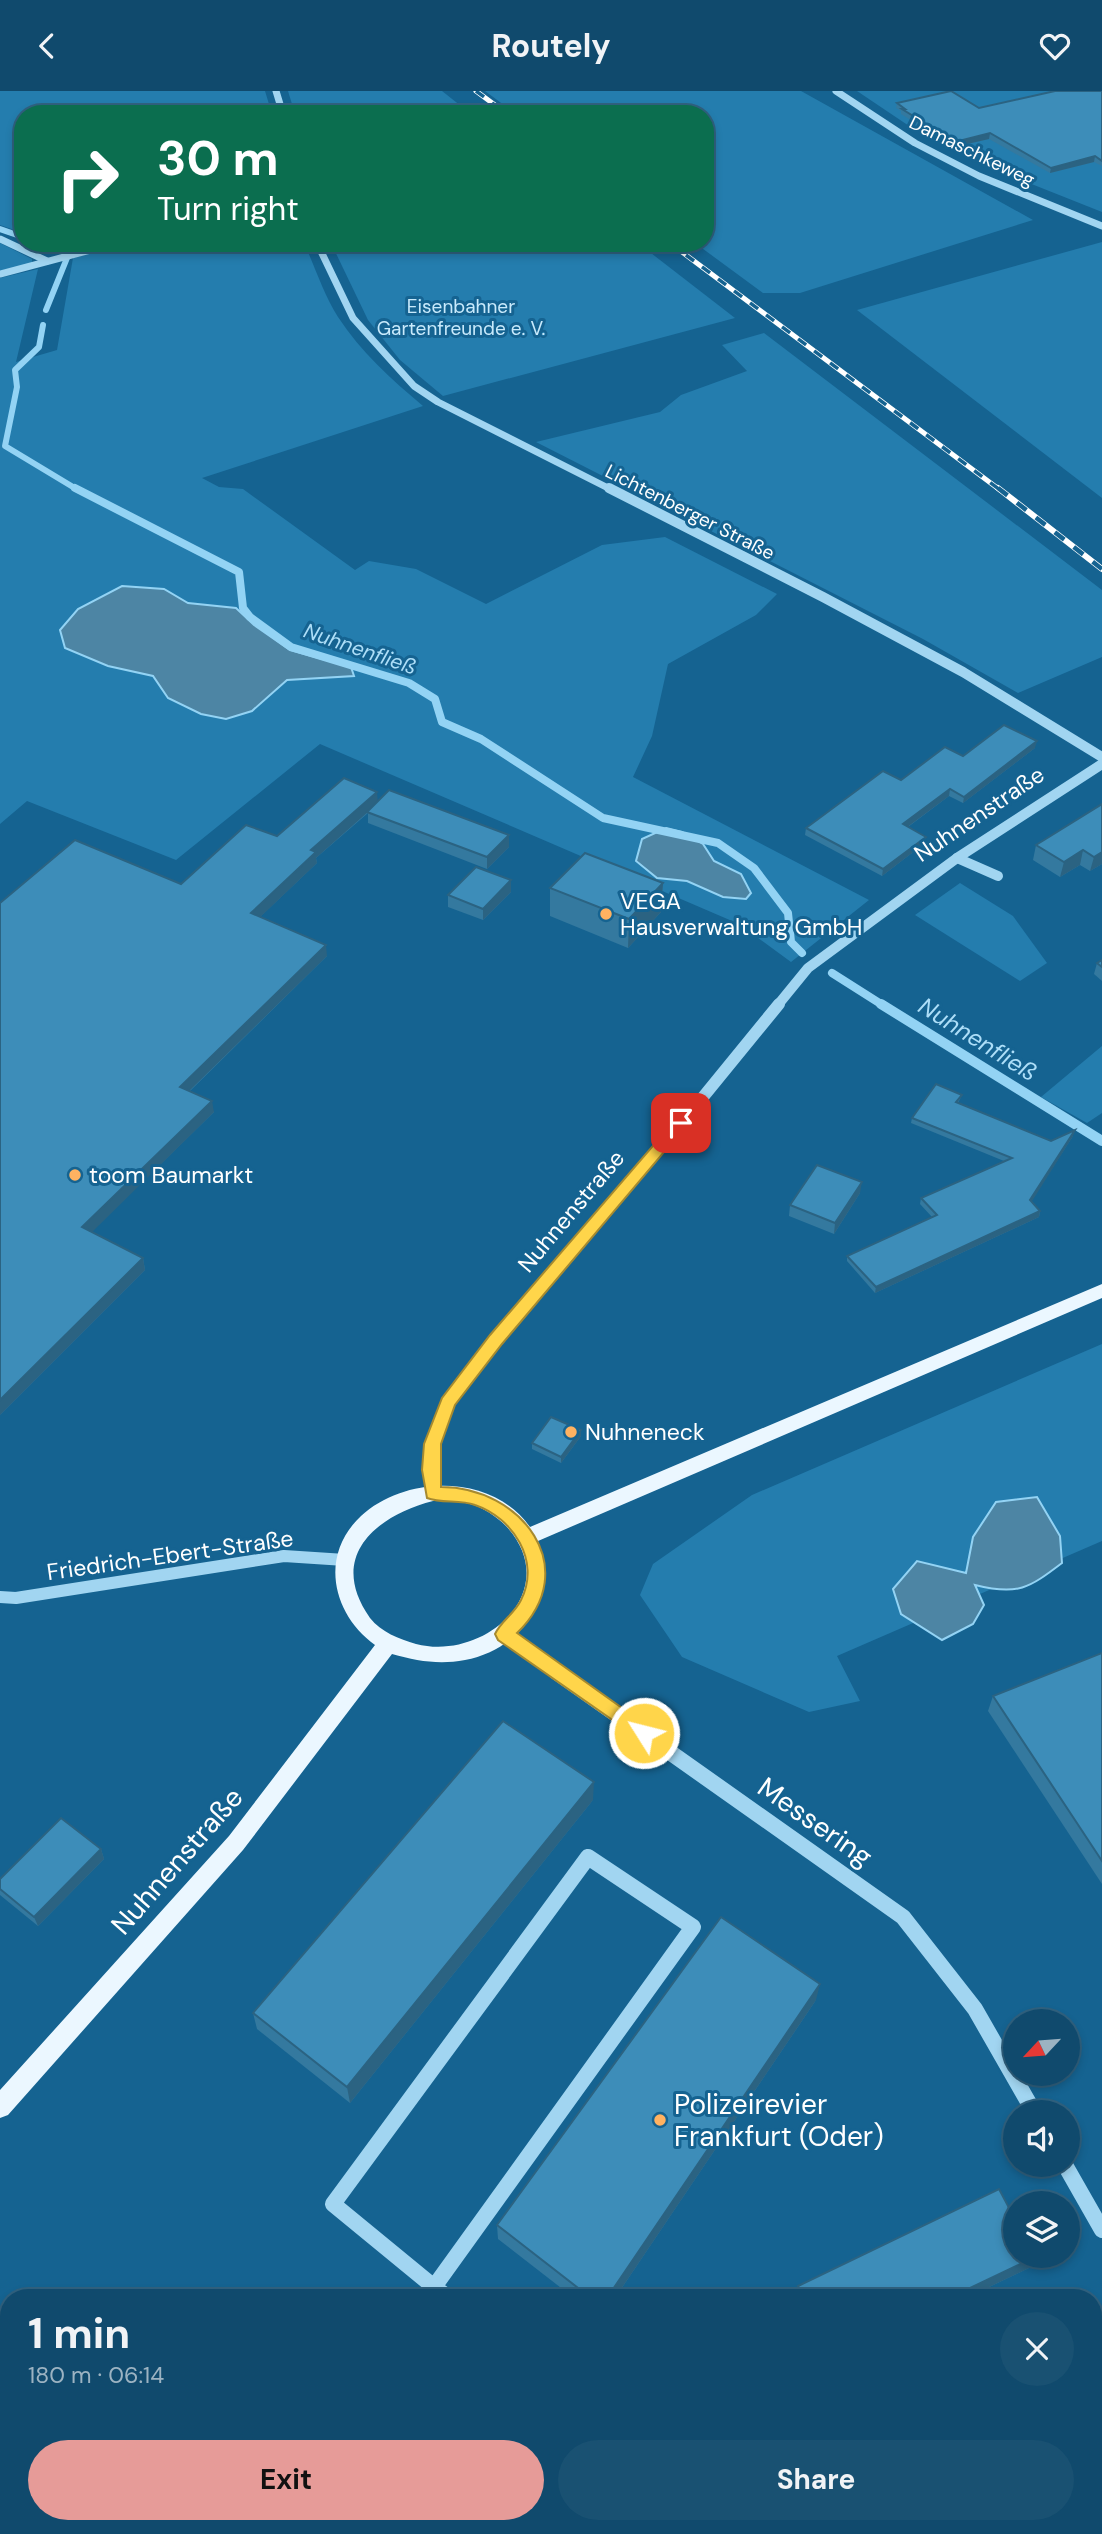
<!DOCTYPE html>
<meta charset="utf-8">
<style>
body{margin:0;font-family:"DM Sans",sans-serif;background:#195172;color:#f1f3f6;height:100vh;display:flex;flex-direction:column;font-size:26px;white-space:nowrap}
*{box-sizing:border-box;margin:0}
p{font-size:23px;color:#9cb3c2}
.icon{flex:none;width:38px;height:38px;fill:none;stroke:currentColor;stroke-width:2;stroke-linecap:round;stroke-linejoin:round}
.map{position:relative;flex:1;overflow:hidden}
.sheet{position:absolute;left:0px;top:2198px;width:1102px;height:245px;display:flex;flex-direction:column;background:#104a6d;border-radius:28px 28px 0 0;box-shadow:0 4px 10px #0003,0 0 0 2px #306280}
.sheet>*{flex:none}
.banner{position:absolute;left:14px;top:14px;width:700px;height:147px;border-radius:28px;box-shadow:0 4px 10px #0003,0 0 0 2px #306280;background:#0b6e4f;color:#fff;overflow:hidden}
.needle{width:46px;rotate:244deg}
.tools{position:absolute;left:1003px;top:1918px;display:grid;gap:14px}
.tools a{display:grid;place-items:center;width:77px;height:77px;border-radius:50%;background:#104a6d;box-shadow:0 4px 10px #0003,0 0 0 2px #306280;font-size:35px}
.pin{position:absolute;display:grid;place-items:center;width:60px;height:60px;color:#fff;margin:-30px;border-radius:14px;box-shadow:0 4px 10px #0006}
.me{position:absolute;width:77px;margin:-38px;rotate:306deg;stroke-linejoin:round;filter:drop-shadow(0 0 5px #0008)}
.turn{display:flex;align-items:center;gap:24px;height:147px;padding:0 28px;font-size:32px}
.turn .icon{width:91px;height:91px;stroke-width:2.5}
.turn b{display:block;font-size:49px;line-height:60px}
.round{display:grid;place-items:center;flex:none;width:74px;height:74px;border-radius:37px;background:#195172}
.summary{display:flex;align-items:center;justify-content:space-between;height:119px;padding:0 28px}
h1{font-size:42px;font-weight:700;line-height:52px}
.primary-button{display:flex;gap:14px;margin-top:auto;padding:14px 28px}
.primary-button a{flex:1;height:80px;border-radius:42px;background:#e69b98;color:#111;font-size:28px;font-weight:700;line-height:80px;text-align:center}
.primary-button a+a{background:#195172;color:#f1f3f6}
header{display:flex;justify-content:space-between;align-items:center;height:91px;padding:0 28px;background:#104a6d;font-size:32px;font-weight:700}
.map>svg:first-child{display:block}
.green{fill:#247dae;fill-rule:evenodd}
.water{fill:#4d85a4;stroke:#93d3f4;stroke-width:2}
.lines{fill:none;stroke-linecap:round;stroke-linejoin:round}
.stream-far2{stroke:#93d3f4;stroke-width:6}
.stream-far1{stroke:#93d3f4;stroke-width:8}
.stream{stroke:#93d3f4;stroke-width:10}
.minor-far3{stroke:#a1d5f1;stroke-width:7}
.minor-far2{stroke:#a1d5f1;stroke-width:10}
.minor-far1{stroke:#a1d5f1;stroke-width:12}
.minor{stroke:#a1d5f1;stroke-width:16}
.major{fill:#ebf7ff;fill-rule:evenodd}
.rail-far1-casing{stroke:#fff;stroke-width:5}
.rail-casing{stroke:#fff;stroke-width:6}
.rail-far1{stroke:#156391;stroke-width:3.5;stroke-dasharray:10;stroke-linecap:butt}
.rail{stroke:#156391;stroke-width:4.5;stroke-dasharray:12;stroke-linecap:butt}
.wall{fill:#34799f}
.shaded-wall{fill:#2b6382}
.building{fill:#3d8db9;stroke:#2b6382;stroke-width:2}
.route{fill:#ffd54a;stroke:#a68a30;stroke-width:2}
.poi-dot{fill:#ffb261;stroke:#156391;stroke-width:2.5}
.labels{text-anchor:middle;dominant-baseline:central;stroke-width:6;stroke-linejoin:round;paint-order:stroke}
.far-street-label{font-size:19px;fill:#fff;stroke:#156391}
.far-park-label{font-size:19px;fill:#c8eafc;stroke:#156391}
.far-water-label{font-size:21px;font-style:italic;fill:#addef8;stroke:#156391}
.street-label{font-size:23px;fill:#fff;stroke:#156391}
.poi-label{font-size:23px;fill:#fff;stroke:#156391;text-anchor:start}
.water-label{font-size:24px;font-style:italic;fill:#addef8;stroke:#156391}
.near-street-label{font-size:28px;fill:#fff;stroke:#156391}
.near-poi-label{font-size:28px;fill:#fff;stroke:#156391;text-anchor:start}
</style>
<header><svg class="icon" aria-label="back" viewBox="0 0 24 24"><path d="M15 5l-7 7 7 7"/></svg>Routely<svg class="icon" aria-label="heart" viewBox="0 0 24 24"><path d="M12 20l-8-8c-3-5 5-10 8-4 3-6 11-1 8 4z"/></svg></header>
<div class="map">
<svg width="1102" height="2443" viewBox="0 0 1102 2443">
<rect width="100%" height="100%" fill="#156391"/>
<!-- green -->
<g class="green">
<polygon points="0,0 265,0 272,23 23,23 23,142 0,134"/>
<polygon points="288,0 442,0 471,23 295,23"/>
<polygon points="485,0 801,0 1033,129 800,202 763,202 695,152 705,152 705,23 516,23"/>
<polygon points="857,0 1102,0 1102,121 1029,92 921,43"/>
<polygon points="1102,151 1102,407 857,219"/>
<polygon points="0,152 32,168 32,172 0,180"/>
<path d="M130 152H304C315 176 324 204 338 226 361 261 391 288 423 315L202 387 219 396 243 398 355 479 369 470 416 478 486 513 602 454 665 446 777 503 756 524 668 573 652 645 633 686 869 809 791 871 739 833 320 653 176 769 27 710 0 733V187L38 178 16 271 57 259 73 167ZM164 498 188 512 236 517 254 534 290 559 351 576 354 584 287 589 252 620 168 607 153 585Z"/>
<polygon points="331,152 638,152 735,227 443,305 400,269 368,229"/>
<polygon points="764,242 1102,499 1102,566 1018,602 923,548 536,351 660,321 681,304 747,280 722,254"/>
<polygon points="960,792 1013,825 1047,872 1020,890 915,824"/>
<polygon points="1102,955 1102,1022 1087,1032 1041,1006"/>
<polygon points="1102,1253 1102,1450 837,1565 860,1610 809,1621 682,1566 640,1504 653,1473 752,1404"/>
</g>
<!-- water -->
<g class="water">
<polygon points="122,495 164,498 188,512 236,517 254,534 290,559 351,576 354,585 287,589 252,620 226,628 201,623 168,607 153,585 108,575 65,557 60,539 78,518"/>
<polygon points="666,737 682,741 703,753 714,770 741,783 751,802 746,808 723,806 687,790 657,787 636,770 642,748"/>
<path d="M1037 1406 1060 1445 1062 1472C1029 1497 1018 1505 975 1494L984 1514 973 1533 942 1549 901 1523 893 1498 917 1470 966 1482 973 1446 996 1411Z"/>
</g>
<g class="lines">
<!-- stream-far2 -->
<g class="stream-far2">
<polyline points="0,138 23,146"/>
<polyline points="40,152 66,161"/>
<polyline points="46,219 67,167"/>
<polyline points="43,234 39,256 15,279 17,296 5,355 78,399"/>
</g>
<!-- stream-far1 -->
<g class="stream-far1">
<polyline points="75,397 239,481 243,517 250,526 291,556 409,592 435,608 442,631 481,648 603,727 718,752 754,777 788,822 791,851 802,862"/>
<polyline points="832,882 884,915"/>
</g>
<!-- stream -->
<polyline class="stream" points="881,913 1102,1050"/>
<!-- minor-far3 -->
<g class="minor-far3">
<polyline points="276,0 283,23"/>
<polyline points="836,0 915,52 979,85 1102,135"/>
<polyline points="0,148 47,170"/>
<polyline points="317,152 353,227 414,295 438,311 612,399"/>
<polyline points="0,183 117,152"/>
</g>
<!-- minor-far2 -->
<g class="minor-far2">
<polyline points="609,397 823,506 963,581 1102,666"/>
<polyline points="957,767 998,785"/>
<polyline points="777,915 808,877 957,767 1102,673"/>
</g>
<!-- minor-far1 -->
<g class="minor-far1">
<polyline points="433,1402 433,1353 448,1312 496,1248 699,1011 779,913"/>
<polyline points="0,1506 16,1507 284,1465 345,1469"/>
<polyline points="504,1543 558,1581"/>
</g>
<!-- minor -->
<g class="minor">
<polyline points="555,1580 903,1826 975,1918 1034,2021"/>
<polygon points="588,1766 693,1836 434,2196 333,2113"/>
<polyline points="1065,2074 1102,2139"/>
<polyline points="434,2196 449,2207"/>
<polyline points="426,2207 434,2196"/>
<polyline points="969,2434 973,2443"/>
<polyline points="250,2443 257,2434"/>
</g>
<!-- major -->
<path class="major" d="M1102 1193V1207L538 1450C560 1504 521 1559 465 1569 439 1574 417 1570 392 1563L243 1759 8 2024 0 2027V1999L229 1745 375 1554C332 1523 319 1464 361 1425 407 1383 493 1383 530 1436ZM433 1410C445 1410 458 1410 470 1413 483 1416 497 1426 506 1435 565 1499 485 1571 416 1553 399 1548 381 1541 370 1527 327 1466 375 1425 433 1410Z"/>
<defs>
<g id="rail-far1">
<polyline points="476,0 507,23"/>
<polyline points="670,152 1000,399"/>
</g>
<polyline id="rail" points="998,397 1102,478"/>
</defs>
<!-- rail-far1 casing -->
<use href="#rail-far1" class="rail-far1-casing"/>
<!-- rail casing -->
<use href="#rail" class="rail-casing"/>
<!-- rail-far1 -->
<use href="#rail-far1" class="rail-far1"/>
<!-- rail -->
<use href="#rail" class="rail"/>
</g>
<!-- wall -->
<g class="wall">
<polygon points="1102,0 1102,75 1094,71 1050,82 989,48 954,56 901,23 901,20 896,17 897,12 979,17"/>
<polygon points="1035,657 963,712 949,705 908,736 926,746 925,752 882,785 805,744 806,737 901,689"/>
<polygon points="378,710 509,756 487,778 368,732 368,722 316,767 317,772 260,826 327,865 190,1000 214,1021 91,1141 143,1167 145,1179 0,1324 181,793 277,745"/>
<polygon points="1102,713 1102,773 1090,780 1080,774 1060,786 1033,769 1036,754"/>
<polygon points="511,789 511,801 483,829 448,816 448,804"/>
<polygon points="663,792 661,821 628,857 550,825 550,797"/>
<polygon points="1102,869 1102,890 1094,883 1097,872"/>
<polygon points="962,1004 958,1012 1051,1050 1073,1045 1031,1110 1040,1120 1039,1126 875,1202 847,1170 847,1165 932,1126 920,1113 921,1107 1004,1070 911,1032 912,1027"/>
<polygon points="860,1102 834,1143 789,1125 790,1114"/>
<polygon points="581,1345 561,1372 532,1358 532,1352"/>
<polygon points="1102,1562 1102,1793 988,1620 993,1605"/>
<polygon points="593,1709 350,2012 257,1938 253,1922"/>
<polygon points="101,1758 104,1768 38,1835 0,1804 0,1788"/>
<polygon points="816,1909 615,2207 574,2207 498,2148 497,2134"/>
<polygon points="1035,2166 1029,2177 966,2207 796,2207 795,2205 798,2195"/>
<polygon points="1022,2434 1094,2434 1102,2443 1027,2443"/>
</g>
<!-- shaded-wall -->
<g class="shaded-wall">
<polygon points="990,42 989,48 954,56 955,51"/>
<polygon points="1095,65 1094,71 1050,82 1051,77"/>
<polygon points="1037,650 1035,657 963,712 964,706"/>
<polygon points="950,698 949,705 902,740 903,733"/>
<polygon points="377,701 378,712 316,767 317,772 252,834 251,822 311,759"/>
<polygon points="509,744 509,756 487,778 487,766"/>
<polygon points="926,746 925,752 882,785 883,778"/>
<polygon points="1083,759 1080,774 1060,786 1064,771"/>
<polygon points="1102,761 1102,773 1090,780 1094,766"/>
<polygon points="511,789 511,801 483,829 483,818"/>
<polygon points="663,792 661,821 628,857 629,828"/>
<polygon points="326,854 327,865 182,1007 180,996"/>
<polygon points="212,1010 214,1021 85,1148 82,1136"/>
<polygon points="1075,1039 1073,1045 1029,1115 1030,1109"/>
<polygon points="862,1091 860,1102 834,1143 835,1132"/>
<polygon points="1040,1120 1039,1126 875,1202 876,1196"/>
<polygon points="143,1167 145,1179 0,1324 0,1309"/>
<polygon points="581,1339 581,1345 561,1372 561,1366"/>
<polygon points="594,1691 593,1709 350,2012 347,1996"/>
<polygon points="101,1758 104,1768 38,1835 34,1826"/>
<polygon points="820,1893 816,1909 615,2207 607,2207"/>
<polygon points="1035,2166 1029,2177 966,2207 949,2207"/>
<polygon points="439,2434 447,2434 441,2443 433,2443"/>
</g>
<!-- building -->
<g class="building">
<polygon points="951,0 979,17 1055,0 1102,0 1102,70 1095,65 1051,77 990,42 955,51 902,18 905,18 897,12"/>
<polygon points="1004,634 1037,650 964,706 950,698 903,733 926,746 883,778 806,737 883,680 901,689 945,656 963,665"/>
<polygon points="344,687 377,701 311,759 316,761 251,822 326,854 180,996 212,1010 82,1136 143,1167 0,1309 0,812 75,749 181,793 246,734 277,745"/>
<polygon points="389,699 509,744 487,766 367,721"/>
<polygon points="1102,713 1102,761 1094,766 1083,759 1064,771 1036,754"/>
<polygon points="585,762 663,792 629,828 550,797"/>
<polygon points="476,776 511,789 483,818 448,804"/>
<polygon points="1102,869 1102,876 1097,872"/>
<polygon points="936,993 962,1004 956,1011 1051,1050 1075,1039 1030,1109 1040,1120 876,1196 847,1165 937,1124 921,1107 1012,1067 912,1027"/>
<polygon points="817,1074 862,1091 835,1132 790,1114"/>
<polygon points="551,1326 581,1339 561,1366 532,1352"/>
<polygon points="1102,1562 1102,1770 993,1605"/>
<polygon points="503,1630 594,1691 347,1996 253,1922"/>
<polygon points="61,1727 101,1758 34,1826 0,1798 0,1788"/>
<polygon points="721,1826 820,1893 607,2207 591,2207 497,2134"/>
<polygon points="999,2098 1015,2128 1015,2165 1035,2165 1035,2166 949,2207 804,2207 798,2195"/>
<polygon points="1102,2367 1102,2443 1037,2443 1033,2434 1094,2434 1094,2372"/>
<polygon points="276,2434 439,2434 433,2443 270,2443"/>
</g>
<!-- route -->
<path class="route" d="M681 1026 686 1028 688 1032 686 1035 502 1253 455 1314 441 1353V1396C521 1396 584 1477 517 1542L650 1637 653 1642 650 1648 644 1651 498 1549 495 1543C501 1530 515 1522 521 1509 541 1470 513 1427 475 1414 459 1408 442 1413 427 1407L422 1379 424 1353 442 1307 490 1244 676 1028Z"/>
<!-- markers -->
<g class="poi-dot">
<circle cx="606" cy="823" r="7"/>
<circle cx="75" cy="1084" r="7"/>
<circle cx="571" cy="1341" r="7"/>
<circle cx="660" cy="2029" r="7"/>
</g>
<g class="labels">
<!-- far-street labels -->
<g class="far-street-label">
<text transform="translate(972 60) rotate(26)">Damaschkeweg</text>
<text transform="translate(690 421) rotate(27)">Lichtenberger Straße</text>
</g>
<!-- far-park labels -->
<g class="far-park-label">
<text x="461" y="215">Eisenbahner<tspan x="461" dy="22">Gartenfreunde e. V.</tspan></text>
</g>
<!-- far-water labels -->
<g class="far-water-label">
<text transform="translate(360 558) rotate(19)">Nuhnenfließ</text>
</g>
<!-- street labels -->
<g class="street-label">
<text transform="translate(979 723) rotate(-34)">Nuhnenstraße</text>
<text transform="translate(571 1120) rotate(-50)">Nuhnenstraße</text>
<text transform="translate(170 1464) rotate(-8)">Friedrich-Ebert-Straße</text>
</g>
<!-- poi labels -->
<g class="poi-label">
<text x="620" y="810">VEGA<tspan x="620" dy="26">Hausverwaltung GmbH</tspan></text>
<text x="89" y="1084">toom Baumarkt</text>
<text x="585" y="1341">Nuhneneck</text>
</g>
<!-- water labels -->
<g class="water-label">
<text transform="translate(978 948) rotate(32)">Nuhnenfließ</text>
</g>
<!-- near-street labels -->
<g class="near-street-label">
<text transform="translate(815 1731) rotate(35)">Messering</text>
<text transform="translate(177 1770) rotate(-49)">Nuhnenstraße</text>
</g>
<!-- near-poi labels -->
<g class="near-poi-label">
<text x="674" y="2013">Polizeirevier<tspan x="674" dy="32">Frankfurt (Oder)</tspan></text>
</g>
</g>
</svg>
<div class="tools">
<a><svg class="needle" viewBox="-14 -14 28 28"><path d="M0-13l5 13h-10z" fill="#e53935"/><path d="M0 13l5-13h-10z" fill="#9cb3c2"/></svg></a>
<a><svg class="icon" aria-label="sound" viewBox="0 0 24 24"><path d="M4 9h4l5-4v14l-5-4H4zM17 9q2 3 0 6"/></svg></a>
<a><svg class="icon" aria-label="layers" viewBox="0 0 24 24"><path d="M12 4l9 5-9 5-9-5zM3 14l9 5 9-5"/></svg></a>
</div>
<div class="pin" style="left:681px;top:1032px;background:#d93025"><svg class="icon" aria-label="arrive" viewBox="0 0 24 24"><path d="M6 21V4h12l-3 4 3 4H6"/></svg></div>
<svg class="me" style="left:644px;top:1642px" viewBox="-20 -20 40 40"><circle r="17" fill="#ffd54a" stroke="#fff" stroke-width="3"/><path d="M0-11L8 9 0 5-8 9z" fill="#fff"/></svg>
<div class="banner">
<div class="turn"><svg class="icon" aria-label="right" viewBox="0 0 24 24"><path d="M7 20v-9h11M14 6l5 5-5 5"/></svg><div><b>30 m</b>Turn right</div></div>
</div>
<section class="sheet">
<div class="summary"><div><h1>1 min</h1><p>180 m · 06:14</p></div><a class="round"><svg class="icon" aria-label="close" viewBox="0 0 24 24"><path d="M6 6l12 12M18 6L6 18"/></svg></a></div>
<div class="primary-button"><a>Exit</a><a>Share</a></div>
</section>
</div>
